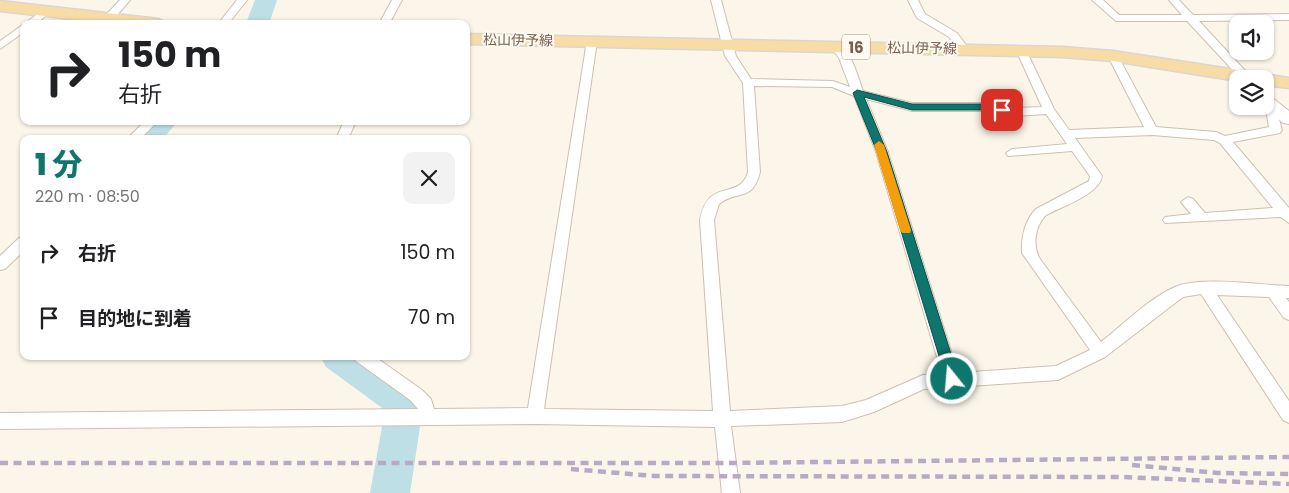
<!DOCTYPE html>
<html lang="ja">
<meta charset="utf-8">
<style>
body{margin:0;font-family:Poppins,"Noto Sans JP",sans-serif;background:#f2f2f2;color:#202124;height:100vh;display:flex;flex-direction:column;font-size:19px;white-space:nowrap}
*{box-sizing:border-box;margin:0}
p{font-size:16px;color:#757577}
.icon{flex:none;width:28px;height:28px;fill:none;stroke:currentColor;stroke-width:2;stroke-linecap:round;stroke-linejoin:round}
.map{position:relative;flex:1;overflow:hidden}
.details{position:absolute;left:20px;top:135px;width:450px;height:225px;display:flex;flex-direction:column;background:#fff;border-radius:10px;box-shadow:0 1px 4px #0004}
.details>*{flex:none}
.hud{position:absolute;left:20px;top:20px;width:450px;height:105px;border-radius:10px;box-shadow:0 1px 4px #0004;background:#fff;color:#202124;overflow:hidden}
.tools{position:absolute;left:1229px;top:15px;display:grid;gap:10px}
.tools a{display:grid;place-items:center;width:45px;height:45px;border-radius:10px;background:#fff;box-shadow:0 1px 4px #0004;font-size:25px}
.pin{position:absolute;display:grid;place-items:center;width:42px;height:42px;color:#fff;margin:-21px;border-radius:10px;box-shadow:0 2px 8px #0006}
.me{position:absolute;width:55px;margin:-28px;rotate:343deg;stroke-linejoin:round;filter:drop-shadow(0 0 4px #0008)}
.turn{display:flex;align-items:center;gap:18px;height:105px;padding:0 15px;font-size:22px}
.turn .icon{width:65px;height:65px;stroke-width:2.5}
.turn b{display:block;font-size:35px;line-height:42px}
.round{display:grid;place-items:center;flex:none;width:52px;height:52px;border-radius:10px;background:#f2f2f2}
.overview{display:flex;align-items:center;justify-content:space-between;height:85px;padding:0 15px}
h1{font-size:30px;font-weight:800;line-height:38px;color:#0f766e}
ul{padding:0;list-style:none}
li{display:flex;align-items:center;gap:15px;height:65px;padding:0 15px}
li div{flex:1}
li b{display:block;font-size:19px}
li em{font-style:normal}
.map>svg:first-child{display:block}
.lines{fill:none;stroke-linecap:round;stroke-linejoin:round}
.river{fill:#bfdfe6;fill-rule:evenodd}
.street-casing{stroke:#cebfb0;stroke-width:2}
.secondary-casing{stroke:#d1bfad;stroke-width:2}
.primary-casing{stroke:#dcd5d1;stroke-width:3}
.street{fill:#fff;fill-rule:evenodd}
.secondary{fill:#fff;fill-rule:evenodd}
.primary{fill:#f8dca6;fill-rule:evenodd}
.rail{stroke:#baa8c7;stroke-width:4.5;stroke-dasharray:8 5.5;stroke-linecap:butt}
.route{fill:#0f766e;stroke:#0a4d48}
.slow{fill:#f59e0b}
.labels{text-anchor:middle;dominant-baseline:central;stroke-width:4;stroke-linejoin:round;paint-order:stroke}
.far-street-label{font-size:14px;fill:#775e4e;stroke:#fffaf1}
.shield{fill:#fffaf1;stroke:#a08d7f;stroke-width:1}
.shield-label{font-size:15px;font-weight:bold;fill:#775e4e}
</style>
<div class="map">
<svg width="1289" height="493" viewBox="0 0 1289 493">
<rect width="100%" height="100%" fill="#fcf6ea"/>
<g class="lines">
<!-- river -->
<g class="river">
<polygon points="255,0 277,0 269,24 246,23"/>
<polygon points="149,121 178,121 163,139 133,139"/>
<polygon points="320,356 367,356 409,383 423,407 410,493 370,493 385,410 326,367"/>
</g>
<defs>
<g id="street">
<polygon points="120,0 130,0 113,20 105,20 105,16"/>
<polygon points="237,0 247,0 228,24 218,24"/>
<polygon points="392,0 402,0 389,24 379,24"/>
<path d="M711 0H721L736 56 751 79 833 81 850 87 839 58 830 46 835 43C851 48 858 77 863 91L912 103H986L1015 108 1042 107 1016 50 1021 47 1026 50 1054 109 1069 130 1144 127 1108 56 1113 53 1118 56 1156 127 1216 132 1225 136 1269 127 1265 104 1274 102 1282 130 1280 133 1233 142 1289 208V223L1281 217 1165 223 1163 220 1165 217 1191 214 1181 202 1188 197 1193 199 1205 213 1273 208 1220 143 1214 140 1152 135 1075 138 1102 176C1100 194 1061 207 1046 215 1035 226 1032 246 1040 259L1101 342C1124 324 1148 299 1175 287 1201 276 1259 285 1289 286V298H1286L1289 302V320L1284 318 1269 297 1217 295 1289 401V423L1283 420 1201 294 1183 297 1105 357 1058 380 924 389 874 412 842 422 731 426 740 493H722L715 427 535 424 0 429V413L418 409 410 400 356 361 353 356H374L422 390 431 399 434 409 528 408 587 41 592 38 597 41 544 409 713 411 700 220C708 176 739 202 748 172L743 83 725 56ZM754 86 832 87 854 96 876 152 942 374 923 375 866 400 842 406 730 411 714 220 719 204C738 189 752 203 760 172ZM866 99 912 111H986L1015 116 1046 114 1067 144 1012 149 1006 153 1008 156 1072 151 1090 176 1089 181 1036 209C1025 220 1021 237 1022 253L1090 350 1056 366 958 373 888 152Z"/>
<polygon points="908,0 918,0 925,14 957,33 969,49 968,51 960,51 949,37 917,18"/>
<polygon points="1092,0 1103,0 1119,15 1182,15 1169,0 1179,0 1193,15 1289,14 1289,20 1199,21 1251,77 1241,79 1187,21 1116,21"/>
<polygon points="46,8 51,11 36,24 24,24"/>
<polygon points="24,24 24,32 0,49 0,41"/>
<polygon points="145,121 158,121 140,139 127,139"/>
<polygon points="344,121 356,121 348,139 336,139"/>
<polygon points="24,237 24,251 5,269 0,270 0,256 19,238"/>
</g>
<polygon id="secondary" points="1265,94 1270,96 1289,111 1289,124 1283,123 1264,106"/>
<g id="primary">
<polygon points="0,1 159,19 167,24 116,24 0,11"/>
<polygon points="466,34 1062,47 1113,51 1289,78 1289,88 1265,85 1265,79 1238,79 1238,81 1113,61 1062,57 466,44"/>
</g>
</defs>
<!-- street casing -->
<use href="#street" class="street-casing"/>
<!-- secondary casing -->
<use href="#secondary" class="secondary-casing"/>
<!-- primary casing -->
<use href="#primary" class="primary-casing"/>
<!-- street -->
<use href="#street" class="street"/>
<!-- secondary -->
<use href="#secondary" class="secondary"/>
<!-- primary -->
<use href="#primary" class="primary"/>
<!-- rail -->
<g class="rail">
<polyline points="0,463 727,463 1289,457"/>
<polyline points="1132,465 1218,473 1289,474"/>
<polyline points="571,469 654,476 1122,477 1289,484"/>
</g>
</g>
<!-- route -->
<polygon class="route" points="857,90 912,104 986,104 1002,107 1007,110 1002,113 986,110 912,110 864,97 887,152 959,379 957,383 952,385 948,383 946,379 877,152 853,93"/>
<!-- slow -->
<polygon class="slow" points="879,141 884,145 911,230 910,233 902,233 900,230 874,145"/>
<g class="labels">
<!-- far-street labels -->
<g class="far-street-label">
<text transform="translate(518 40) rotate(1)">松山伊予線</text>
<text transform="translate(922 48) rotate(1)">松山伊予線</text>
</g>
<!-- shield labels -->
<rect class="shield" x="842" y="34.5" width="28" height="25" rx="4"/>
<g class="shield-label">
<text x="856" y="47">16</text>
</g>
</g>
</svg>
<div class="tools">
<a><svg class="icon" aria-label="sound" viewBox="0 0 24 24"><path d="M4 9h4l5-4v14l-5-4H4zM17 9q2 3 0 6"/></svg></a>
<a><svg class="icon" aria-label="layers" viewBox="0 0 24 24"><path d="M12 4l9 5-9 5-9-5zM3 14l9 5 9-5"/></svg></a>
</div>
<div class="pin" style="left:1002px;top:110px;background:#d93025"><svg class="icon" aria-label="arrive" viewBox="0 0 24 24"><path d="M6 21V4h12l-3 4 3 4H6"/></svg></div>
<svg class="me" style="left:952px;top:379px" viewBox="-20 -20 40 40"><circle r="17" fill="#0f766e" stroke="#fff" stroke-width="3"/><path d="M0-11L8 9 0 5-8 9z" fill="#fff"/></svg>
<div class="hud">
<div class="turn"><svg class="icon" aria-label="right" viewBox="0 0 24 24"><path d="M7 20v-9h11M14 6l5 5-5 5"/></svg><div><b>150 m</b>右折</div></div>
</div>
<section class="details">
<div class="overview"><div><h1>1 分</h1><p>220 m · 08:50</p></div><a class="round"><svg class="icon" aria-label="close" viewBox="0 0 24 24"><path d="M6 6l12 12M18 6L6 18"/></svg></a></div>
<ul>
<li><svg class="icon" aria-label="right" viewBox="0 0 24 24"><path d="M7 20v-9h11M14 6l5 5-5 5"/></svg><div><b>右折</b></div><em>150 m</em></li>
<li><svg class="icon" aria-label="arrive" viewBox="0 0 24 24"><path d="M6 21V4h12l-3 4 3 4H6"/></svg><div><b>目的地に到着</b></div><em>70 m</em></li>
</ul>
</section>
</div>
